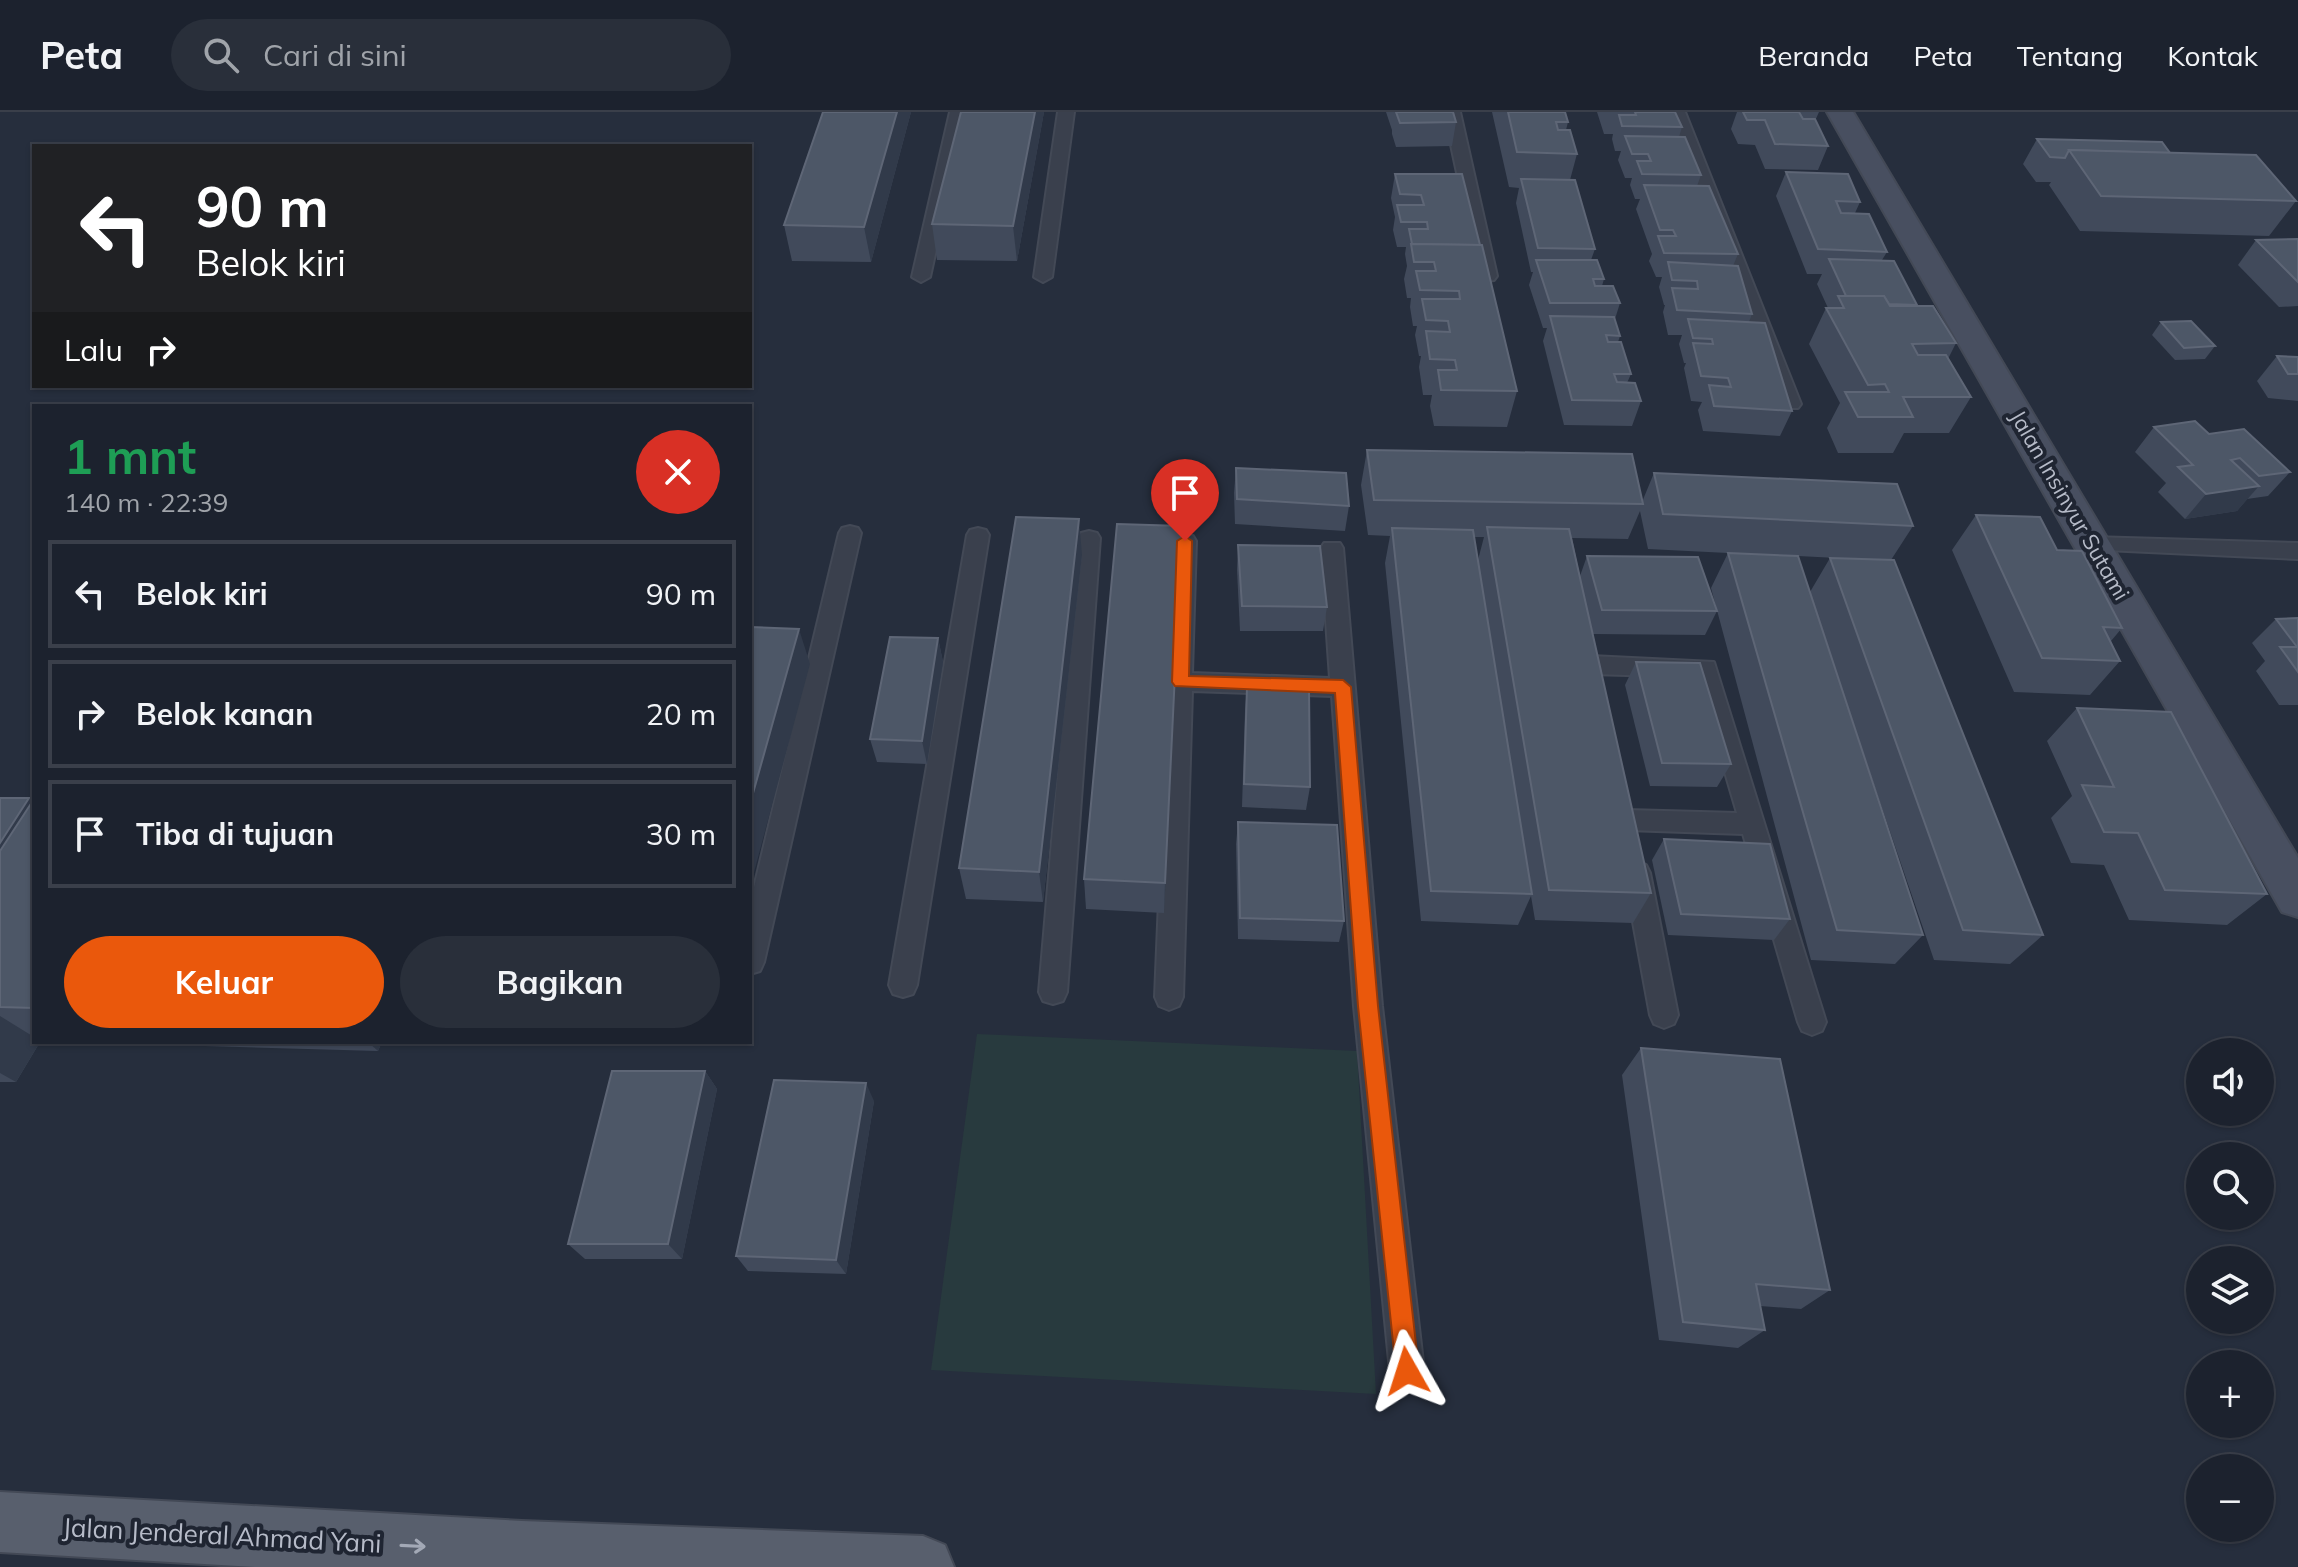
<!DOCTYPE html>
<html lang="id">
<meta charset="utf-8">
<style>
body{margin:0;font-family:Mulish,sans-serif;background:#292f3a;color:#f1f3f6;height:100vh;display:flex;flex-direction:column;font-size:30px;white-space:nowrap}
*{box-sizing:border-box;margin:0}
p{font-size:26px;color:#a0a4aa}
.icon{flex:none;width:44px;height:44px;fill:none;stroke:currentColor;stroke-width:2;stroke-linecap:round;stroke-linejoin:round}
.map{position:relative;flex:1;overflow:hidden}
.sheet{position:absolute;left:32px;top:292px;width:720px;height:640px;display:flex;flex-direction:column;background:#1c222e;border-radius:0px;box-shadow:0 2px 6px #0004,0 0 0 2px #3a3f4a}
.sheet>*{flex:none}
.top-card{position:absolute;left:32px;top:32px;width:720px;height:244px;border-radius:0px;box-shadow:0 2px 6px #0004,0 0 0 2px #3a3f4a;background:#202124;color:#fff;overflow:hidden}
.tools{position:absolute;left:2186px;top:926px;display:grid;gap:16px}
.tools a{display:grid;place-items:center;width:88px;height:88px;border-radius:50%;background:#1c222e;box-shadow:0 2px 6px #0004,0 0 0 2px #3a3f4a;font-size:40px}
.pin{position:absolute;display:grid;place-items:center;width:68px;height:68px;color:#fff;margin:-82px -34px;border-radius:50% 50% 50% 0;rotate:-45deg;box-shadow:0 0 8px #0007}
.pin .icon{rotate:45deg}
.me{position:absolute;width:88px;margin:-44px;rotate:354deg;stroke-linejoin:round;filter:drop-shadow(0 0 6px #0008)}
.turn{display:flex;align-items:center;gap:28px;height:168px;padding:0 32px;font-size:36px}
.turn .icon{width:104px;height:104px;stroke-width:2.5}
.turn b{display:block;font-size:56px;line-height:68px}
.then{display:flex;align-items:center;height:76px;padding:0 32px;background:#0003;gap:16px;font-size:30px}
.round{display:grid;place-items:center;flex:none;width:84px;height:84px;border-radius:42px;background:#292f3a}
.overview{display:flex;align-items:center;justify-content:space-between;height:136px;padding:0 32px}
h1{font-size:48px;font-weight:700;line-height:60px;color:#1e9e55}
.action{display:flex;gap:16px;margin-top:auto;padding:16px 32px}
.action a{flex:1;height:92px;border-radius:48px;background:#ea580c;color:#fff;font-size:32px;font-weight:700;line-height:92px;text-align:center}
.action a+a{background:#292f3a;color:#f1f3f6}
ul{padding:0;list-style:none}
li{display:flex;align-items:center;gap:24px;height:108px;margin:0 16px 12px;padding:0 16px;border:4px solid #3a3f4a;border-radius:0px}
li div{flex:1}
li b{display:block;font-size:30px}
li em{font-style:normal}
header{display:flex;align-items:center;gap:48px;box-sizing:border-box;height:112px;padding:0 40px;background:#1c222e;border-bottom:2px solid #3a3f4a}
header strong{font-size:38px}
nav{display:flex;gap:44px;margin-inline-start:auto;font-size:28px}
.search{width:560px;height:72px;background:#292f3a;display:flex;align-items:center;gap:20px;box-sizing:border-box;padding:0 28px;border-radius:44px;color:#a0a4aa;font-size:30px}
.map>svg:first-child{display:block}
.green{fill:#283a3e}
.lines{fill:none;stroke-linecap:round;stroke-linejoin:round}
.lane-casing{stroke:#434956;stroke-width:4}
.secondary-casing{stroke:#434956;stroke-width:4}
.primary-casing{stroke:#434956;stroke-width:4}
.lane{fill:#3a404d;fill-rule:evenodd}
.secondary{fill:#484f60;fill-rule:evenodd}
.primary{fill:#585f6d;fill-rule:evenodd}
.wall{fill:#414a5b;fill-rule:evenodd}
.shaded-wall{fill:#313a4a}
.building{fill:#4d5767;stroke:#5e6676;stroke-width:2}
.oneway{stroke:#a3a9b6}
.route{fill:#ea580c;stroke:#983908;stroke-width:2}
.labels{text-anchor:middle;dominant-baseline:central;stroke-width:8;stroke-linejoin:round;paint-order:stroke}
.street-label{font-size:22px;fill:#b6bbc8;stroke:#1f2532}
.near-street-label{font-size:26px;fill:#b6bbc8;stroke:#1f2532}
</style>
<header>
<strong>Peta</strong>
<div class="search"><svg class="icon" aria-label="search" viewBox="0 0 24 24"><circle cx="10" cy="10" r="6"/><path d="M15 15l6 6"/></svg>Cari di sini</div>
<nav><a>Beranda</a><a>Peta</a><a>Tentang</a><a>Kontak</a></nav>
</header>
<div class="map">
<svg width="2298" height="1455" viewBox="0 0 2298 1455">
<rect width="100%" height="100%" fill="#262e3d"/>
<!-- green -->
<polygon class="green" points="977,922 1357,939 1376,1282 931,1258"/>
<g class="lines">
<defs>
<g id="lane">
<polygon points="950,0 966,0 930,165 921,170 912,165"/>
<polygon points="1058,0 1074,0 1052,165 1043,170 1034,165"/>
<polygon points="1444,0 1460,0 1497,164 1494,168 1488,169 1479,164"/>
<polygon points="1669,0 1685,0 1801,292 1798,296 1784,296 1781,292"/>
<polygon points="850,414 858,416 861,421 764,850 760,859 750,862 750,792 839,421 842,416"/>
<polygon points="978,416 986,418 989,423 917,873 913,882 903,885 893,882 889,873 967,423 970,418"/>
<polygon points="1089,419 1097,421 1100,426 1067,880 1063,889 1053,892 1043,889 1039,880 1078,426 1081,421"/>
<polygon points="1185,422 1193,424 1196,429 1192,561 1330,566 1321,436 1324,431 1340,431 1343,436 1382,894 1424,1259 1419,1271 1407,1276 1395,1271 1390,1259 1354,894 1332,584 1192,579 1183,885 1179,894 1169,898 1159,894 1155,885 1174,429 1177,424"/>
<polygon points="2092,425 2298,431 2298,447 2084,437 2081,432 2084,427"/>
<polygon points="1591,544 1714,550 1826,910 1822,919 1812,923 1802,919 1798,910 1743,722 1627,718 1618,715 1614,708 1618,701 1627,698 1737,701 1697,565 1591,562 1583,559 1579,553 1583,547"/>
<polygon points="1637,750 1646,753 1650,761 1678,903 1674,912 1664,916 1654,912 1650,903 1624,761 1628,753"/>
</g>
<polygon id="secondary" points="1827,0 1853,0 2298,746 2298,805 2282,800"/>
<polygon id="primary" points="0,1380 522,1409 923,1424 945,1433 954,1455 255,1455 0,1440"/>
</defs>
<!-- lane casing -->
<use href="#lane" class="lane-casing"/>
<!-- secondary casing -->
<use href="#secondary" class="secondary-casing"/>
<!-- primary casing -->
<use href="#primary" class="primary-casing"/>
<!-- lane -->
<use href="#lane" class="lane"/>
<!-- secondary -->
<use href="#secondary" class="secondary"/>
<!-- primary -->
<use href="#primary" class="primary"/>
</g>
<!-- wall -->
<g class="wall">
<polygon points="911,0 871,150 792,149 784,113"/>
<polygon points="961,0 1044,0 1017,149 937,148 932,112"/>
<polygon points="1386,0 1453,0 1456,10 1452,34 1396,35 1392,22 1392,18"/>
<polygon points="1492,0 1565,0 1568,10 1566,18 1577,42 1570,68 1595,137 1591,148 1604,167 1602,174 1620,191 1615,207 1620,224 1618,230 1631,262 1627,271 1641,289 1632,314 1564,313 1543,229 1547,216 1543,216 1529,173 1533,160 1531,160 1516,91 1519,76 1509,75"/>
<polygon points="1597,0 1675,0 1682,15 1679,25 1701,63 1697,74 1738,142 1733,154 1752,202 1749,210 1792,299 1780,324 1703,319 1698,298 1702,290 1691,289 1684,256 1686,251 1684,251 1679,232 1682,223 1668,223 1663,200 1665,193 1664,193 1659,175 1662,165 1656,165 1649,149 1652,142 1636,97 1640,87 1635,87 1630,73 1632,66 1625,66 1618,48 1621,39 1615,39 1612,27 1613,22 1604,22"/>
<polygon points="1737,0 1819,0 1815,9 1828,34 1818,58 1765,57 1755,33 1738,32 1731,17"/>
<polygon points="2037,27 2170,41 2296,89 2269,124 2080,119 2049,73 2051,70 2036,70 2023,52"/>
<polygon points="1786,60 1860,90 1855,101 1887,140 1882,148 1916,194 1956,231 1948,247 1971,285 1949,321 1904,321 1893,341 1838,341 1827,316 1840,291 1809,232 1826,196 1828,196 1817,172 1822,162 1807,162 1776,84"/>
<polygon points="1395,62 1462,62 1517,279 1507,315 1434,314 1430,294 1432,283 1423,283 1419,255 1421,244 1419,244 1415,223 1417,214 1413,214 1410,195 1411,186 1407,186 1404,167 1407,154 1405,142 1406,135 1397,135 1393,118 1395,105 1391,86"/>
<polygon points="2298,127 2298,194 2279,195 2238,153 2256,128"/>
<polygon points="2161,210 2215,234 2205,247 2175,248 2152,223"/>
<polygon points="2277,244 2298,245 2298,289 2268,286 2257,269"/>
<polygon points="2154,315 2209,322 2290,360 2268,384 2247,387 2237,399 2185,407 2158,380 2166,371 2135,340"/>
<path d="M1367 338 1642 390 1654 361 1913 414 1891 448 2043 823 2010 852 1934 848 1856 620 1923 823 1895 852 1811 848 1711 476 1728 441 1648 437 1640 399 1628 427 1572 426 1580 464 1587 444 1717 499 1705 523 1593 522 1651 781 1633 811 1535 808 1531 784 1518 813 1421 809 1385 451 1390 424 1368 423 1361 373ZM1474 425H1484L1478 448ZM1798 444 1837 446H1830L1810 480Z"/>
<polygon points="1236,356 1349,394 1345,419 1235,412 1234,381"/>
<polygon points="1976,403 2057,438 2122,516 2111,529 2120,549 2090,583 2014,580 1952,438"/>
<polygon points="1238,433 1327,495 1323,519 1240,519 1237,458"/>
<polygon points="1082,443 1043,790 966,787 959,756"/>
<polygon points="1181,450 1164,801 1086,797 1084,767"/>
<polygon points="2298,506 2298,593 2279,593 2256,559 2265,549 2252,531 2276,507"/>
<polygon points="938,526 943,550 927,652 877,650 870,627"/>
<polygon points="1636,550 1731,652 1717,675 1650,674 1625,573"/>
<polygon points="1247,575 1310,675 1306,698 1242,695 1245,598"/>
<polygon points="2077,596 2267,782 2227,813 2129,808 2104,753 2071,751 2051,706 2072,684 2047,629"/>
<polygon points="0,686 33,689 34,687 34,930 40,930 16,970 0,970"/>
<polygon points="1238,710 1344,809 1339,830 1238,827 1236,732"/>
<polygon points="1664,727 1790,807 1774,828 1668,823 1652,748"/>
<polygon points="68,930 382,930 378,939"/>
<polygon points="1641,936 1830,1178 1801,1197 1760,1194 1765,1218 1738,1236 1659,1228 1622,963"/>
<polygon points="705,959 717,977 682,1147 585,1147 568,1132"/>
<polygon points="874,989 846,1162 748,1159 736,1144"/>
</g>
<!-- shaded-wall -->
<g class="shaded-wall">
<polygon points="897,0 911,0 871,150 864,115"/>
<polygon points="1035,0 1044,0 1017,149 1013,114"/>
<polygon points="2259,374 2237,399 2185,407 2206,382"/>
<polygon points="1079,407 1082,443 1043,790 1039,760"/>
<polygon points="1182,414 1181,450 1164,801 1165,771"/>
<polygon points="799,517 810,552 750,775 750,692"/>
<polygon points="938,526 943,550 927,652 922,629"/>
<polygon points="29,686 34,690 0,763 0,731"/>
<polygon points="0,904 34,925 34,930 40,930 16,970 0,961"/>
<polygon points="368,930 382,930 378,939"/>
<polygon points="705,959 717,977 682,1147 668,1132"/>
<polygon points="866,971 874,989 846,1162 836,1148"/>
</g>
<!-- building -->
<g class="building">
<polygon points="823,0 897,0 864,115 784,113"/>
<polygon points="961,0 1035,0 1013,114 932,112"/>
<polygon points="1396,0 1453,0 1456,10 1400,11"/>
<polygon points="1508,0 1565,0 1568,10 1556,10 1558,18 1570,18 1577,42 1517,40"/>
<polygon points="1635,0 1675,0 1682,15 1622,14 1619,3 1636,3"/>
<polygon points="1743,0 1799,0 1803,7 1815,7 1828,34 1775,32 1765,8 1747,8"/>
<polygon points="1625,24 1685,25 1701,63 1642,62 1637,49 1651,49 1648,42 1632,42"/>
<polygon points="2037,27 2162,30 2170,41 2069,38 2065,46 2050,45"/>
<polygon points="2069,38 2256,43 2296,89 2101,84"/>
<polygon points="1786,60 1848,62 1860,90 1836,89 1841,101 1869,102 1887,140 1818,137"/>
<polygon points="1395,62 1462,62 1480,133 1412,132 1409,117 1428,117 1427,110 1401,110 1397,93 1424,93 1421,83 1400,82"/>
<polygon points="1521,67 1575,68 1595,137 1538,136"/>
<polygon points="1644,73 1709,74 1738,142 1664,141 1658,124 1676,124 1673,118 1660,118"/>
<polygon points="2298,127 2298,170 2256,128"/>
<polygon points="1411,132 1482,133 1517,279 1441,278 1438,258 1457,258 1455,248 1430,247 1426,219 1450,220 1448,209 1426,208 1422,187 1460,187 1459,179 1420,178 1416,159 1436,159 1434,150 1414,150"/>
<polygon points="1829,147 1894,149 1917,193 1889,192 1884,184 1846,184"/>
<polygon points="1536,148 1597,148 1604,167 1593,167 1595,174 1613,174 1620,191 1550,191"/>
<polygon points="1668,150 1738,154 1752,202 1677,198 1672,176 1698,177 1697,169 1672,168"/>
<polygon points="1838,184 1884,184 1890,194 1933,194 1956,231 1912,232 1918,243 1946,243 1971,285 1903,285 1913,305 1858,305 1845,280 1889,280 1885,272 1868,273 1826,196 1844,196"/>
<polygon points="1550,204 1614,205 1620,224 1606,223 1608,230 1621,230 1631,262 1614,262 1617,270 1635,271 1641,289 1572,288"/>
<polygon points="1688,207 1765,211 1792,299 1714,294 1709,273 1731,275 1728,266 1701,264 1693,231 1713,232 1712,227 1693,226"/>
<polygon points="2191,209 2215,234 2184,236 2161,210"/>
<polygon points="2277,244 2298,245 2298,262 2288,262"/>
<polygon points="2195,309 2209,322 2244,317 2290,360 2259,364 2240,346 2231,348 2259,374 2206,382 2178,355 2193,353 2154,315"/>
<polygon points="1367,338 1632,342 1643,392 1374,388"/>
<polygon points="1236,356 1346,361 1349,394 1237,387"/>
<polygon points="1654,361 1897,372 1913,414 1663,402"/>
<polygon points="1976,403 2040,405 2057,438 2082,439 2122,516 2103,515 2120,549 2042,546"/>
<polygon points="1016,405 1079,407 1039,760 959,756"/>
<polygon points="1117,412 1182,414 1165,771 1084,767"/>
<polygon points="1487,415 1569,417 1651,781 1549,778"/>
<polygon points="1392,416 1473,418 1532,782 1431,779"/>
<polygon points="1238,433 1320,434 1327,495 1242,494"/>
<polygon points="1728,441 1798,444 1923,823 1837,818"/>
<polygon points="1587,444 1698,445 1717,499 1602,498"/>
<polygon points="1830,446 1894,448 2043,823 1963,818"/>
<polygon points="2298,506 2298,560 2280,535 2297,535 2276,507"/>
<polygon points="750,515 799,517 750,692"/>
<polygon points="890,525 938,526 922,629 870,627"/>
<polygon points="1636,550 1700,551 1731,652 1662,651"/>
<polygon points="1247,575 1309,577 1310,675 1244,672"/>
<polygon points="2077,596 2171,600 2267,782 2165,778 2138,721 2104,720 2082,673 2114,675"/>
<polygon points="0,686 29,686 0,731"/>
<polygon points="34,687 34,896 0,895 0,739"/>
<polygon points="1238,710 1337,713 1344,809 1240,806"/>
<polygon points="1664,727 1770,732 1790,807 1681,802"/>
<polygon points="1641,936 1780,947 1830,1178 1756,1172 1765,1218 1683,1210"/>
<polygon points="612,959 705,959 668,1132 568,1132"/>
<polygon points="774,968 866,971 836,1148 736,1144"/>
</g>
<!-- one-way arrows -->
<defs><path id="oneway-shaft" d="M-6 0H5M1.5-3L5.5 0L1.5 3" fill="none" stroke-width="1.6" stroke-linecap="round" stroke-linejoin="round" transform="scale(2)"/></defs>
<use class="oneway" href="#oneway-shaft" transform="translate(413 1434) rotate(3)"/>
<!-- route -->
<polygon class="route" points="1185,424 1192,429 1189,564 1343,568 1351,575 1378,894 1419,1259 1416,1268 1407,1271 1399,1268 1396,1259 1358,894 1335,581 1175,574 1172,570 1177,429"/>
<g class="labels">
<!-- street labels -->
<g class="street-label">
<text transform="translate(2070 393) rotate(60)">Jalan Insinyur Sutami</text>
</g>
<!-- near-street labels -->
<g class="near-street-label">
<text transform="translate(222 1423) rotate(3)">Jalan Jenderal Ahmad Yani</text>
</g>
</g>
</svg>
<div class="tools">
<a><svg class="icon" aria-label="sound" viewBox="0 0 24 24"><path d="M4 9h4l5-4v14l-5-4H4zM17 9q2 3 0 6"/></svg></a>
<a><svg class="icon" aria-label="search" viewBox="0 0 24 24"><circle cx="10" cy="10" r="6"/><path d="M15 15l6 6"/></svg></a>
<a><svg class="icon" aria-label="layers" viewBox="0 0 24 24"><path d="M12 4l9 5-9 5-9-5zM3 14l9 5 9-5"/></svg></a>
<a>+</a>
<a>−</a>
</div>
<div class="pin" style="left:1185px;top:429px;background:#d93025"><svg class="icon" aria-label="arrive" viewBox="0 0 24 24"><path d="M6 21V4h12l-3 4 3 4H6"/></svg></div>
<svg class="me" style="left:1407px;top:1259px" viewBox="-20 -20 40 40"><path d="M0-17L14 15 0 8-14 15z" fill="#ea580c" stroke="#fff" stroke-width="4"/></svg>
<div class="top-card">
<div class="turn"><svg class="icon" aria-label="left" viewBox="0 0 24 24"><path d="M17 20v-9H6M10 6l-5 5 5 5"/></svg><div><b>90 m</b>Belok kiri</div></div>
<div class="then">Lalu<svg class="icon" aria-label="right" viewBox="0 0 24 24"><path d="M7 20v-9h11M14 6l5 5-5 5"/></svg></div>
</div>
<section class="sheet">
<div class="overview"><div><h1>1 mnt</h1><p>140 m · 22:39</p></div><a class="round" style="background:#d93025;color:#fff"><svg class="icon" aria-label="close" viewBox="0 0 24 24"><path d="M6 6l12 12M18 6L6 18"/></svg></a></div>
<ul>
<li><svg class="icon" aria-label="left" viewBox="0 0 24 24"><path d="M17 20v-9H6M10 6l-5 5 5 5"/></svg><div><b>Belok kiri</b></div><em>90 m</em></li>
<li><svg class="icon" aria-label="right" viewBox="0 0 24 24"><path d="M7 20v-9h11M14 6l5 5-5 5"/></svg><div><b>Belok kanan</b></div><em>20 m</em></li>
<li><svg class="icon" aria-label="arrive" viewBox="0 0 24 24"><path d="M6 21V4h12l-3 4 3 4H6"/></svg><div><b>Tiba di tujuan</b></div><em>30 m</em></li>
</ul>
<div class="action"><a>Keluar</a><a>Bagikan</a></div>
</section>
</div>
